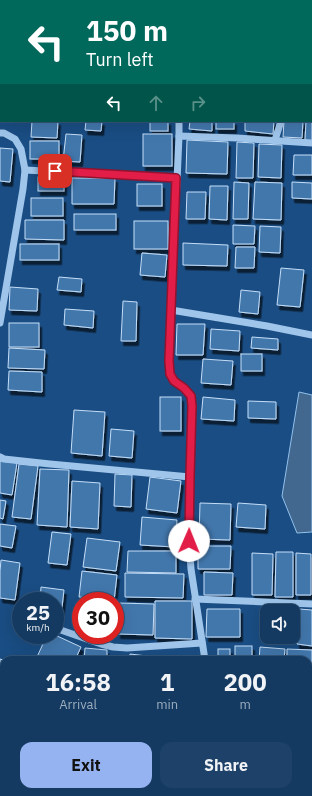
<!DOCTYPE html>
<style>
body{margin:0;font-family:"IBM Plex Sans",sans-serif;background:#1d4168;color:#f1f3f6;height:100vh;display:flex;flex-direction:column;font-size:15px;white-space:nowrap}
*{box-sizing:border-box;margin:0}
p{font-size:13px;color:#9dadbe}
.icon{flex:none;width:22px;height:22px;fill:none;stroke:currentColor;stroke-width:2;stroke-linecap:round;stroke-linejoin:round}
.map{position:relative;flex:1;overflow:hidden}
.drawer{position:absolute;left:0px;top:656px;width:312px;height:140px;display:flex;flex-direction:column;background:#143a62;border-radius:12px 12px 0 0;box-shadow:0 4px 16px #0002,0 0 0 1px #335477}
.drawer>*{flex:none}
.top-card{position:absolute;left:0px;top:0px;width:312px;height:122px;box-shadow:0 4px 16px #0002,0 0 0 1px #335477;background:#00695c;color:#fff;overflow:hidden}
.buttons{position:absolute;left:260px;top:604px;display:grid;gap:8px}
.buttons a{display:grid;place-items:center;width:40px;height:40px;border-radius:8px;background:#143a62;box-shadow:0 4px 16px #0002,0 0 0 1px #335477;font-size:20px}
.speed{position:absolute;left:12px;top:592px;display:flex;gap:8px;font-size:20px;font-weight:700;text-align:center}
.speed>*{display:grid;place-content:center;width:52px;height:52px;border-radius:50%;background:#143a62;box-shadow:0 4px 16px #0002,0 0 0 1px #335477;line-height:1}
.speed small{font-size:10px;font-weight:400}
.speed .limit{border:6px solid #d22;background:#fff;color:#111}
.pin{position:absolute;display:grid;place-items:center;width:34px;height:34px;color:#fff;margin:-17px;border-radius:8px;box-shadow:0 2px 6px #0006}
.me{position:absolute;width:44px;margin:-22px;rotate:1deg;stroke-linejoin:round;filter:drop-shadow(0 0 3px #0008)}
.turn{display:flex;align-items:center;gap:14px;height:84px;padding:0 20px;font-size:18px}
.turn .icon{width:52px;height:52px;stroke-width:2.5}
.turn b{display:block;font-size:28px;line-height:34px}
.lanes{display:flex;align-items:center;height:38px;padding:0 20px;background:#0003;justify-content:center;gap:20px;direction:ltr}
.lanes .off{opacity:.35}
.eta{display:flex;justify-content:space-evenly;align-items:center;height:68px;text-align:center}
.eta b{font-size:24px;font-weight:700;line-height:28px}
.primary-button{display:flex;gap:8px;margin-top:auto;padding:8px 20px}
.primary-button a{flex:1;height:46px;border-radius:12px;background:#95b2f1;color:#111;font-size:16px;font-weight:700;line-height:46px;text-align:center}
.primary-button a+a{background:#1d4168;color:#f1f3f6}
.map>svg:first-child{display:block}
.water{fill:#426890;stroke:#92c1ed}
.building{fill:#4377ac;stroke:#c4def8;filter:url(#shadow)}
.lines{fill:none;stroke-linecap:round;stroke-linejoin:round}
.minor{stroke:#9fc5eb;stroke-width:7}
.route-casing{stroke:#92132f;stroke-width:10}
.route{stroke:#e11d48;stroke-width:7}
</style>
<div class="map">
<svg width="312" height="796" viewBox="0 0 312 796">
<defs>
<filter id="shadow"><feDropShadow dx="2.5" dy="4.5" stdDeviation="0" flood-color="#0009"/></filter>
</defs>
<rect width="100%" height="100%" fill="#1a4d83"/>
<!-- water -->
<polygon class="water" points="299,392 312,395 312,532 297,533 282,496"/>
<!-- building -->
<g class="building">
<rect x="5" y="0" width="27" height="1"/>
<rect x="36" y="0" width="27" height="1"/>
<rect x="65" y="0" width="41" height="1"/>
<rect x="120" y="0" width="21" height="1"/>
<rect x="186" y="0" width="28" height="1"/>
<rect x="224" y="0" width="23" height="1"/>
<rect x="252" y="0" width="30" height="1"/>
<polygon points="301,0 312,0 312,15 311,15 311,1 301,1"/>
<rect x="0" y="10" width="1" height="25"/>
<rect x="311" y="40" width="1" height="45"/>
<rect x="0" y="43" width="1" height="32"/>
<rect x="311" y="93" width="1" height="21"/>
<polygon points="311,118 312,118 312,141 305,140 306,121 311,121"/>
<polygon points="32,121 58,121 57,138 31,137"/>
<polygon points="86,121 102,121 101,131 85,130"/>
<rect x="150" y="121" width="18" height="10"/>
<polygon points="190,121 212,121 212,131 189,129"/>
<rect x="216" y="121" width="18" height="8"/>
<polygon points="245,121 274,121 273,134 245,131"/>
<polygon points="284,121 303,121 302,138 283,137"/>
<polygon points="66,134 82,135 80,162 63,161"/>
<rect x="143" y="134" width="29" height="32"/>
<polygon points="187,140 228,142 227,174 186,173"/>
<rect x="30" y="141" width="29" height="18"/>
<polygon points="237,142 254,143 253,178 236,178"/>
<polygon points="259,144 282,145 281,178 258,177"/>
<polygon points="0,148 13,149 10,182 0,181"/>
<polygon points="294,155 312,155 312,175 293,175"/>
<rect x="38" y="177" width="26" height="14"/>
<polygon points="72,178 115,178 114,204 72,204"/>
<polygon points="234,182 249,183 248,219 233,219"/>
<polygon points="255,182 282,183 281,220 253,219"/>
<polygon points="292,182 312,183 312,199 292,198"/>
<rect x="137" y="184" width="25" height="22"/>
<polygon points="210,186 228,186 227,220 209,219"/>
<polygon points="187,192 206,192 205,219 186,219"/>
<rect x="31" y="198" width="32" height="18"/>
<rect x="74" y="214" width="42" height="16"/>
<polygon points="25,220 64,220 64,240 25,239"/>
<rect x="134" y="221" width="34" height="28"/>
<polygon points="233,225 255,226 254,244 233,244"/>
<polygon points="260,226 281,227 280,253 259,252"/>
<polygon points="183,243 228,245 227,266 183,265"/>
<rect x="20" y="244" width="39" height="16"/>
<polygon points="236,247 255,247 254,268 235,268"/>
<polygon points="142,253 167,255 165,277 140,275"/>
<polygon points="281,268 304,270 300,307 277,305"/>
<polygon points="59,277 82,279 81,292 57,290"/>
<polygon points="10,287 38,289 37,311 9,310"/>
<polygon points="241,290 260,292 258,314 239,312"/>
<polygon points="123,301 137,302 136,341 121,341"/>
<polygon points="65,309 94,311 93,328 64,325"/>
<rect x="9" y="323" width="30" height="24"/>
<polygon points="177,324 205,324 203,355 176,355"/>
<polygon points="211,329 240,331 239,351 210,349"/>
<polygon points="252,337 278,339 278,350 251,348"/>
<polygon points="9,348 45,350 44,369 8,368"/>
<rect x="241" y="354" width="21" height="17"/>
<polygon points="203,359 233,361 231,385 201,383"/>
<polygon points="9,371 42,372 42,392 8,390"/>
<rect x="160" y="397" width="21" height="34"/>
<polygon points="203,397 235,400 234,421 201,419"/>
<polygon points="248,401 276,402 276,419 248,418"/>
<polygon points="74,410 105,412 102,456 71,453"/>
<polygon points="111,429 134,431 132,458 109,456"/>
<polygon points="0,461 17,463 12,495 0,493"/>
<polygon points="19,464 38,466 31,519 12,517"/>
<polygon points="40,469 69,470 67,527 37,525"/>
<polygon points="115,474 132,475 131,507 114,506"/>
<polygon points="150,477 181,481 177,513 146,509"/>
<polygon points="72,481 100,483 98,529 70,527"/>
<polygon points="0,500 6,501 3,519 0,518"/>
<polygon points="200,503 231,504 230,540 199,539"/>
<polygon points="238,503 266,505 265,529 236,527"/>
<polygon points="142,517 177,520 175,547 140,545"/>
<polygon points="0,524 16,526 12,548 0,546"/>
<polygon points="52,532 71,534 67,565 48,563"/>
<polygon points="87,538 120,542 116,571 83,567"/>
<polygon points="198,546 231,546 230,569 198,569"/>
<polygon points="128,551 176,551 176,573 127,572"/>
<polygon points="276,552 293,552 293,597 275,597"/>
<polygon points="252,553 273,554 272,595 252,595"/>
<polygon points="296,553 311,554 311,595 296,595"/>
<polygon points="1,560 20,563 15,600 0,598 0,571"/>
<polygon points="82,571 117,575 114,601 79,597"/>
<polygon points="204,572 233,573 232,595 204,595"/>
<polygon points="125,573 184,574 183,598 125,597"/>
<polygon points="41,587 64,590 61,616 55,615 55,601 40,601"/>
<polygon points="79,600 85,601 81,601 81,632 75,631"/>
<polygon points="155,601 192,601 192,639 155,638"/>
<polygon points="119,603 154,604 153,635 118,634"/>
<polygon points="207,609 240,609 240,637 206,637"/>
<polygon points="299,609 312,610 312,646 297,644"/>
<polygon points="47,635 55,635 81,647 75,660 45,660 37,657"/>
<rect x="235" y="646" width="17" height="14"/>
<polygon points="260,647 285,649 284,660 259,660"/>
<polygon points="85,648 107,650 107,660 84,660"/>
<rect x="218" y="649" width="12" height="11"/>
<polygon points="287,649 312,650 312,688 308,688 308,660 287,660"/>
<polygon points="130,654 147,656 146,660 129,660"/>
<polygon points="195,656 195,660 155,660 155,657"/>
<polygon points="0,659 3,660 0,676"/>
<polygon points="308,695 312,696 312,727 308,727"/>
<polygon points="308,729 312,729 311,760 308,760"/>
<polygon points="0,749 4,750 4,792 25,792 24,796 13,796 0,793"/>
<rect x="308" y="767" width="1" height="24"/>
<rect x="156" y="792" width="17" height="4"/>
<rect x="183" y="792" width="30" height="4"/>
<polygon points="229,792 260,792 260,794 229,793"/>
</g>
<g class="lines">
<!-- minor -->
<g class="minor">
<polyline points="294,0 294,1"/>
<polyline points="181,1 181,0"/>
<polyline points="0,133 4,133 15,139 21,149 25,170 23,189 0,323"/>
<polyline points="179,136 179,121"/>
<polyline points="275,140 281,121"/>
<polyline points="25,170 176,178"/>
<polyline points="171,310 267,326 312,335"/>
<polyline points="0,457 4,459 50,464 190,477"/>
<polyline points="195,599 312,604"/>
<polyline points="55,628 101,644 113,647 127,648 202,643"/>
<polyline points="205,660 191,569 189,541 190,477 192,406 191,396 184,388 175,381 170,374 169,361 179,136 237,138 312,143"/>
<polyline points="219,796 219,792"/>
</g>
</g>
<g class="lines">
<defs>
<polyline id="route" points="55,171 176,178 169,361 170,374 174,381 184,388 191,396 192,406 190,477 189,541"/>
</defs>
<!-- route casing -->
<use href="#route" class="route-casing"/>
<!-- route -->
<use href="#route" class="route"/>
</g>
</svg>
<div class="buttons">
<a><svg class="icon" aria-label="sound" viewBox="0 0 24 24"><path d="M4 9h4l5-4v14l-5-4H4zM17 9q2 3 0 6"/></svg></a>
</div>
<div class="speed"><div>25<small>km/h</small></div><div class="limit">30</div></div>
<div class="pin" style="left:55px;top:171px;background:#d93025"><svg class="icon" aria-label="arrive" viewBox="0 0 24 24"><path d="M6 21V4h12l-3 4 3 4H6"/></svg></div>
<svg class="me" style="left:189px;top:541px" viewBox="-20 -20 40 40"><circle r="19" fill="#fff"/><path d="M0-13L10 11 0 6-10 11z" fill="#e11d48"/></svg>
<div class="top-card">
<div class="turn"><svg class="icon" aria-label="left" viewBox="0 0 24 24"><path d="M17 20v-9H6M10 6l-5 5 5 5"/></svg><div><b>150 m</b>Turn left</div></div>
<div class="lanes"><svg class="icon" aria-label="left" viewBox="0 0 24 24"><path d="M17 20v-9H6M10 6l-5 5 5 5"/></svg><svg class="icon off" aria-label="ahead" viewBox="0 0 24 24"><path d="M12 20V5M6 11l6-6 6 6"/></svg><svg class="icon off" aria-label="right" viewBox="0 0 24 24"><path d="M7 20v-9h11M14 6l5 5-5 5"/></svg></div>
</div>
<section class="drawer">
<div class="eta">
<div><b>16:58</b><p>Arrival</p></div>
<div><b>1</b><p>min</p></div>
<div><b>200</b><p>m</p></div>
</div>
<div class="primary-button"><a>Exit</a><a>Share</a></div>
</section>
</div>
